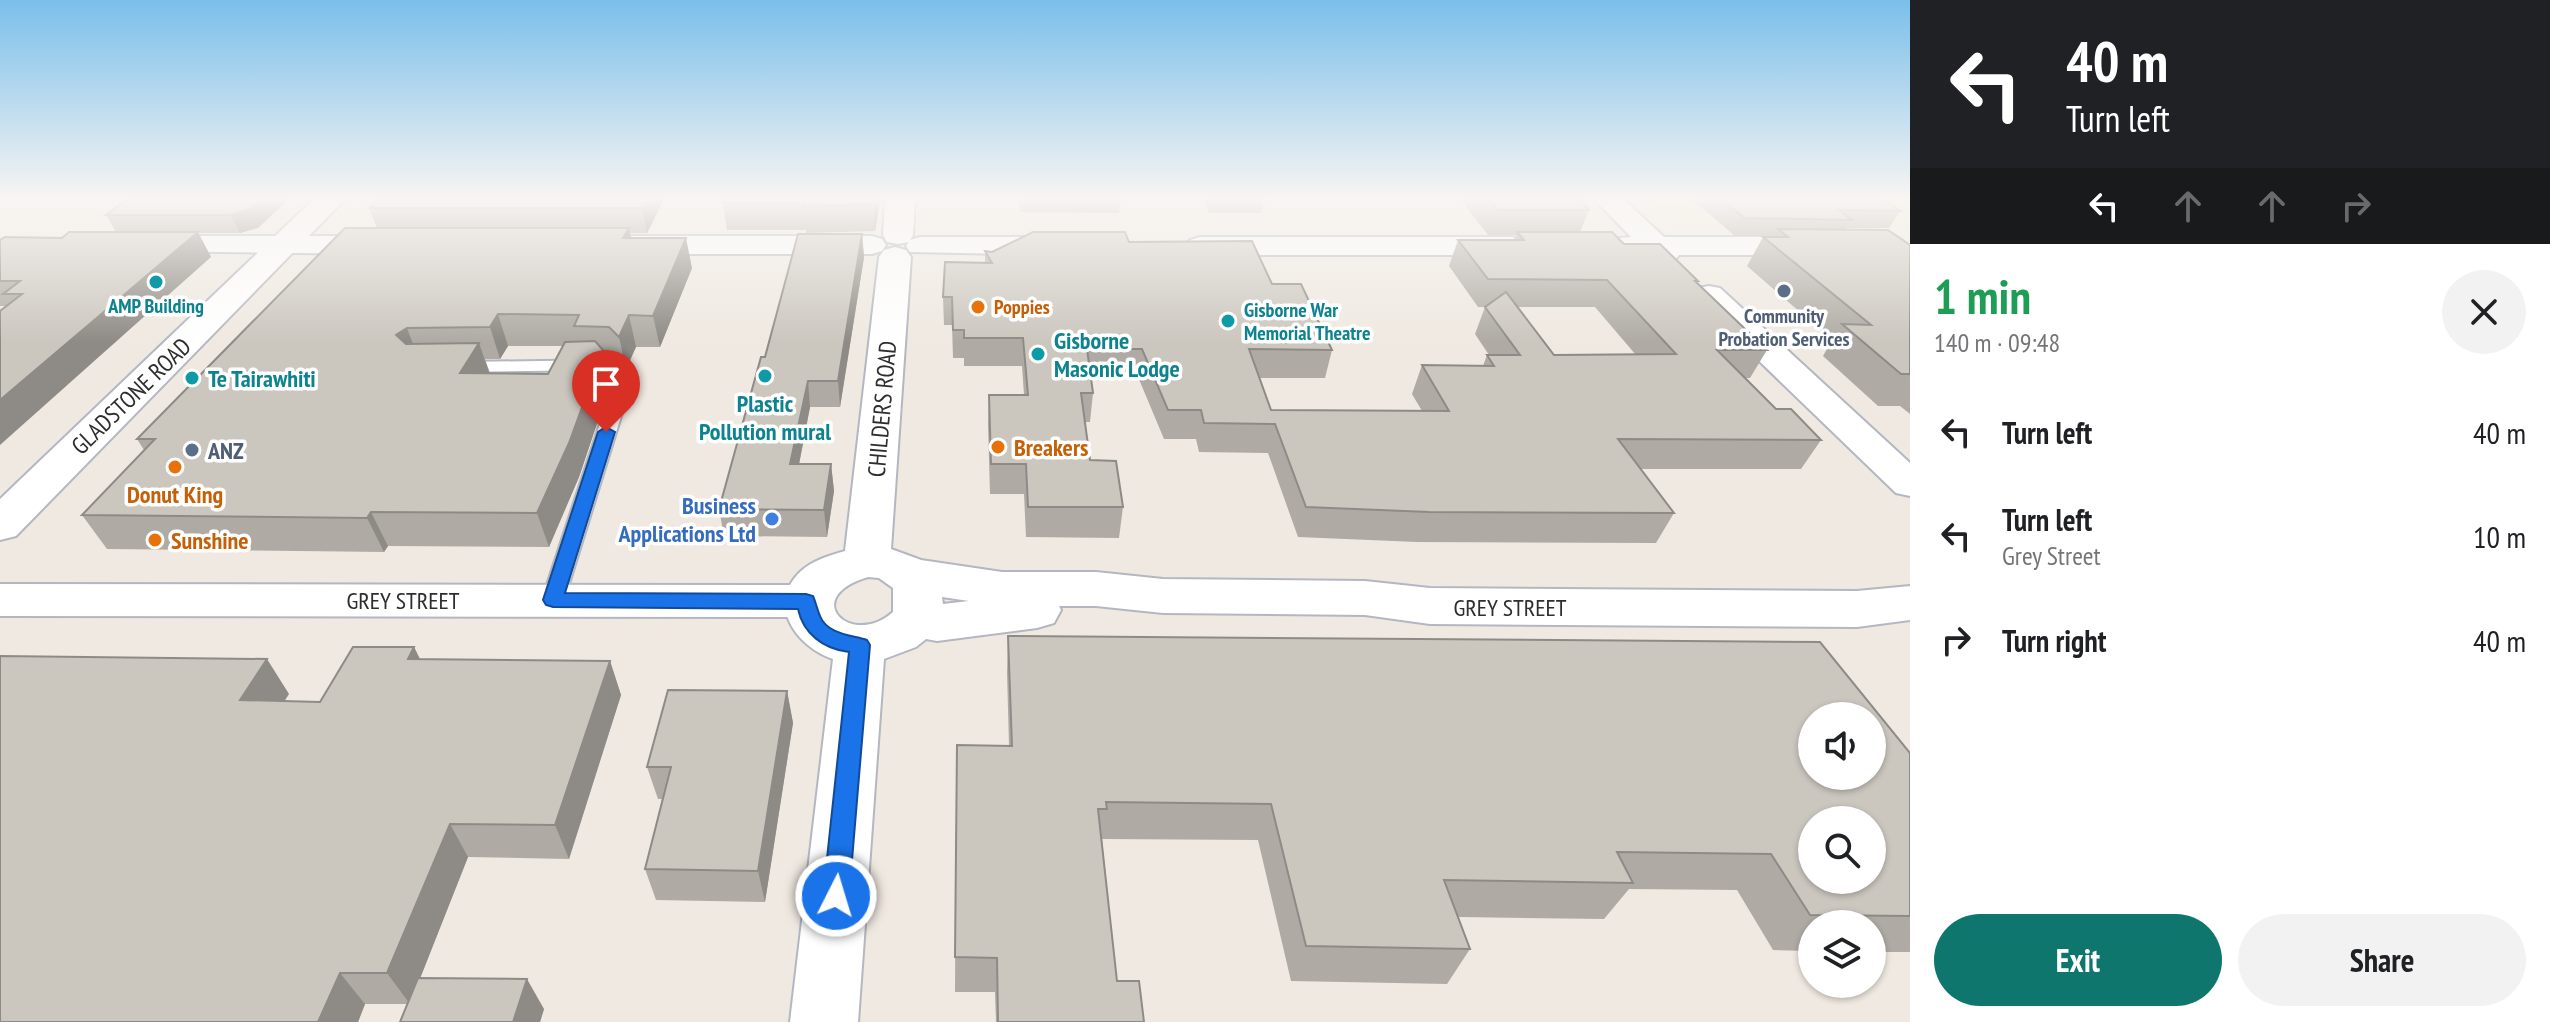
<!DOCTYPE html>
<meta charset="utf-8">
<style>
body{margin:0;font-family:"PT Sans Narrow",sans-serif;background:#f2f2f2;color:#202124;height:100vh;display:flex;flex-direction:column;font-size:30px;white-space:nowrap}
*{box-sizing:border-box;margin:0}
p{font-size:26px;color:#757577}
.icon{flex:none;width:44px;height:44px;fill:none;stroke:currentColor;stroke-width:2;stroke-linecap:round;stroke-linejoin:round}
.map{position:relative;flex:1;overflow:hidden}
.drawer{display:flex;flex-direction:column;background:#fff;width:640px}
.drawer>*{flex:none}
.top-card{background:#202124;color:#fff;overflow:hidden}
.tools{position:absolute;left:1798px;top:702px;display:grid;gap:16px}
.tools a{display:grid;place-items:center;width:88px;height:88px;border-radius:50%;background:#fff;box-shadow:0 2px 6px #0004;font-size:40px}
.pin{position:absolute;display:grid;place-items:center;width:68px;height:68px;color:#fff;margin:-82px -34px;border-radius:50% 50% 50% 0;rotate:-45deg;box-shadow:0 0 8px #0007}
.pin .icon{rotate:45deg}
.me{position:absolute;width:88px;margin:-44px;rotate:5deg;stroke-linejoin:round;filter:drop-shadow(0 0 6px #0008)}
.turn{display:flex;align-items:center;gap:28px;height:168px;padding:0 24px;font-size:36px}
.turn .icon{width:104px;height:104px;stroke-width:2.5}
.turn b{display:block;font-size:56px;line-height:68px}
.lanes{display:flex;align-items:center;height:76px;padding:0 24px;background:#0003;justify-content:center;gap:40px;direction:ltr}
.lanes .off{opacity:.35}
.round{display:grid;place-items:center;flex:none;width:84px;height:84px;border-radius:42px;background:#f2f2f2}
.overview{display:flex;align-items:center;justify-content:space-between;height:136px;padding:0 24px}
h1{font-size:48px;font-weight:700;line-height:60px;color:#1e9e55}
.button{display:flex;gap:16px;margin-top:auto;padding:16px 24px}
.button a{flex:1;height:92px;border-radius:48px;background:#0f766e;color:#fff;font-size:32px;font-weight:700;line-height:92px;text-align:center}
.button a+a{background:#f2f2f2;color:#202124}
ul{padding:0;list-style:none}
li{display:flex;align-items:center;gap:24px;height:104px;padding:0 24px}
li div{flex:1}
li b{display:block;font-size:30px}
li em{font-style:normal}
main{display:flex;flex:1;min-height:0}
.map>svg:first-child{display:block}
.education{fill:#f0e6d1}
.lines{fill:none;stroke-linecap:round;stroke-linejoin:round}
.service-casing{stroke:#b4b7c1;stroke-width:4}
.minor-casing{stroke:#b4b7c1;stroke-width:4}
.tertiary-casing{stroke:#b4b7c1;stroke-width:4}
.service{fill:#fff;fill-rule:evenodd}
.minor{fill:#fff;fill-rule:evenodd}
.tertiary{fill:#fff;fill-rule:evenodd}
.wall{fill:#afaba4;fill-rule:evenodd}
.shaded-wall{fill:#8e8b86}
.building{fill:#cbc7bf;stroke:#8e8b86;stroke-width:2;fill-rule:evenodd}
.route{fill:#1a73e8;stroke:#114b97;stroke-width:2}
.culture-dot{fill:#0f9aa8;stroke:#fff;stroke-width:3}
.service-dot{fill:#5c6f8a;stroke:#fff;stroke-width:3}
.food-dot{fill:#e8710a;stroke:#fff;stroke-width:3}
.shop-dot{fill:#3f7fe0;stroke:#fff;stroke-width:3}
.labels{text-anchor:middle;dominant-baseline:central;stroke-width:7;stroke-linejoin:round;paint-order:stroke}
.far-culture-label{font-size:20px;font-weight:bold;fill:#0d838f;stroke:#fff}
.far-food-label{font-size:20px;font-weight:bold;fill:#c56008;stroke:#fff;text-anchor:start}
.far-service-label{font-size:20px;font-weight:bold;fill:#4e5e75;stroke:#fff}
.culture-label{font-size:24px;font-weight:bold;fill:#0d838f;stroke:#fff;text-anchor:start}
.street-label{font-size:24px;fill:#2e2e2e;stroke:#fff}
.food-label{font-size:24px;font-weight:bold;fill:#c56008;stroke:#fff;text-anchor:start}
.service-label{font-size:24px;font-weight:bold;fill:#4e5e75;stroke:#fff;text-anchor:start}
.shop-label{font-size:24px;font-weight:bold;fill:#366cbe;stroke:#fff;text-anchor:end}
</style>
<main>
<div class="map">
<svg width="1910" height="1022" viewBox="0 0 1910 1022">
<rect width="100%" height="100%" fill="#efe9e1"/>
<!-- education -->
<polygon class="education" points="1644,199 1910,199 1910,227 1675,227"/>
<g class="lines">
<defs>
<polygon id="service" points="610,360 616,361 632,381 564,600 561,606 545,606 542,600 614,381 605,370 463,372 455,367 463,362"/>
<g id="minor">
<polygon points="1594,199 1623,199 1664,237 1812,237 1822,240 1826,246 1822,252 1812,255 1679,255 1675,260 1665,263 1649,255 1598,252 1594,246 1598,240 1631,237"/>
<polygon points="152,236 380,236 390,239 394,245 390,251 380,254 142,251 138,245 142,239"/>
<polygon points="632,236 872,236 882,239 886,245 882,251 872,254 632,254 622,251 618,245 622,239"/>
<polygon points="920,237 1060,237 1070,240 1074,246 1070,252 1060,255 910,252 906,246 910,240"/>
<polygon points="1200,237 1512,237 1522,240 1526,246 1522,252 1512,255 1200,255 1190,252 1186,246 1190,240"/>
<polygon points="1709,286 1720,288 1910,463 1910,496 1896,493 1698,302 1694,295 1698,288"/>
<polygon points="0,584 806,585 822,590 828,601 822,612 806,617 0,616"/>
</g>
<g id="tertiary">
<polygon points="314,199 345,199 16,536 0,540 0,499"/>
<polygon points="885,199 915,199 913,235 909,242 898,244 887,242 883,235"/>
<path d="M895 247 906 250 911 257 891 549 921 560 1002 572H1096L1163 579 1365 581 1430 588 1857 591 1910 586V620L1857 627 1430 624 1365 615 1163 613 1096 606H1059L1061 610 1054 623 1037 628 937 641 926 639 916 647 884 659 858 1022H790L833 659C797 647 766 605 800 572 813 560 828 556 845 551L879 257 884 250ZM868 577 879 578 893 588V612C852 649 798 598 868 577ZM942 597 969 601 943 604Z"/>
</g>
</defs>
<!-- service casing -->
<use href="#service" class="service-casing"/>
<!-- minor casing -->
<use href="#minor" class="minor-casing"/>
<!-- tertiary casing -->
<use href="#tertiary" class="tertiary-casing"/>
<!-- service -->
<use href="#service" class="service"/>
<!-- minor -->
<use href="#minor" class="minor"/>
<!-- tertiary -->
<use href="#tertiary" class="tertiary"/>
</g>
<!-- wall -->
<g class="wall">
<polygon points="127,199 289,199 258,228 240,233 198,233 211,257 6,306 0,306 0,240 62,238 116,232 106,215"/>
<path d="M378 199H664L647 233H630L631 238 692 268 660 347H636L626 369 616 358H605L611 382 579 477 549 547 388 546 384 552 107 549 82 515 144 450 137 439 377 228 369 208ZM508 346H563L548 374 490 373 485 359H500Z"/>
<polygon points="724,199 880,199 875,231 806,233 806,230 727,230 723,203"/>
<polygon points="1019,199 1121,199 1119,213 1020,212"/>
<polygon points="1203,199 1264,199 1261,213 1209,213"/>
<path d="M1460 199H1579L1589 210 1580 232 1624 244 1698 281 1697 283 1767 350 1750 378H1745L1776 409 1821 440 1801 469H1640L1674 513 1656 543 1417 542 1298 537 1268 453 1199 452 1196 439H1164L1138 377H1091L1093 393 1090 422H1085L1090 460 1123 507 1119 538 1026 537 1024 494H990L988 424 989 395H1024L1022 366H964V358H953L952 325H944L943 297 985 263V251L992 252 1129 242 1272 284 1332 350 1325 378H1259L1271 410 1422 411 1412 394 1422 365 1483 366 1487 355H1489L1475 334 1485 307H1478L1449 266 1458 240H1514L1516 235H1488ZM1517 307H1595L1636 355H1554Z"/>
<polygon points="1692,199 1882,199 1900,211 1889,228 1846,228 1846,230 1910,245 1910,414 1900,406 1878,406 1823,356 1832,340 1747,266 1763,237 1774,236 1735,236"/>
<polygon points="862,234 864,257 840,407 810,407 799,464 831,464 834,491 827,537 724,536 719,509"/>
<polygon points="1008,636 1910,753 1910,952 1872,952 1872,924 1812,924 1812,951 1773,950 1737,890 1629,889 1604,919 1458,917 1470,949 1447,984 1291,981 1258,840 1102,839 1117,981 1144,1022 996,1022 995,992 955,992 956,808 1009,746 1007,673"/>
<polygon points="414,647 420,659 610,661 621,695 569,859 468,857 420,978 544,1009 540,1022 400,1022 407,1004 365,1004 358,1022 0,1022 289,694 284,701 320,702"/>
<polygon points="787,691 793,723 765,902 656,900 645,869 662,799 658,799 647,767"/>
</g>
<!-- shaded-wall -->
<g class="shaded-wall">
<polygon points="261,199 289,199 258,228 240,233 231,215"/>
<polygon points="647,199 664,199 647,233 642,208"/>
<polygon points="875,199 880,199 875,231 874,204"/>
<polygon points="629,228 635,257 623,238"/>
<polygon points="198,232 211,257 0,445 0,400"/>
<polygon points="862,234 864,257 840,407 838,381"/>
<polygon points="686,238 692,268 660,347 653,316"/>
<polygon points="498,314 508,346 500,359 490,327"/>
<polygon points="629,315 636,347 626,369 619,337"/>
<polygon points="407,328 419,360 396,335"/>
<polygon points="479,343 490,375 460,373"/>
<polygon points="603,350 611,382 579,477 549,547 537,513"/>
<polygon points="808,381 810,407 794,490 790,464"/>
<polygon points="831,464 834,491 827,537 824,510"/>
<polygon points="371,512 388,546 384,552 367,518"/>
<polygon points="414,647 431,682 408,659"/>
<polygon points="267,659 289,694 263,734 240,700"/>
<polygon points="610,661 621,695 569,859 555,825"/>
<polygon points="787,691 793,723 765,902 758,871"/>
<polygon points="450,824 468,857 410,1004 387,973"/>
<polygon points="340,973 365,1004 358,1022 318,1022"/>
<polygon points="527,979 544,1009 540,1022 513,1022"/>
</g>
<!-- building -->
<g class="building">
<polygon points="127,199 261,199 250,209 231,215 106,215"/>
<polygon points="378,199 647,199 642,208 369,208"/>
<polygon points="724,199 875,199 874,204 803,206 804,203 723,203"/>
<polygon points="1488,199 1579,199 1589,210 1497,210"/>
<polygon points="1721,199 1882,199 1900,211 1839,210 1852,220 1745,218"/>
<polygon points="345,228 629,228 623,238 686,238 653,316 629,315 619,337 609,327 574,326 579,315 498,314 490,327 407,328 396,335 406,344 479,343 460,373 548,374 565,342 595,341 603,350 569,443 537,513 371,512 367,518 82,515 155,439 137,439"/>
<polygon points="1778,229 1888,230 1910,245 1910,374 1901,374 1842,324 1871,325 1763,237 1788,237"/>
<polygon points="69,232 198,232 0,400 0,311 22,294 3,294 20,281 0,281 0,240 5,237 62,238"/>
<polygon points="1033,232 1125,232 1129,242 1252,241 1272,284 1301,284 1332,350 1249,349 1271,410 1449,411 1422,365 1494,366 1487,355 1520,355 1485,307 1506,292 1554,355 1676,354 1607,280 1488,279 1458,240 1524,240 1517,232 1612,232 1624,244 1660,244 1698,281 1695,281 1767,350 1717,350 1776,409 1791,409 1821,440 1618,439 1674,513 1429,512 1306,507 1275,424 1204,423 1201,410 1168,410 1142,349 1087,349 1093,393 1081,393 1090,460 1116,461 1123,507 1028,507 1026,464 991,464 989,395 1028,395 1023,338 964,338 964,330 953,330 952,297 943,297 945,262 992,263 985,251 992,252"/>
<polygon points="798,234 862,234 838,381 808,381 790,464 831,464 824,510 719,509 761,357 765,357"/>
<path d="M1008 636 1820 642 1910 753V916L1810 915 1771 854 1617 852 1633 883 1444 880 1470 949 1306 946 1271 804 1106 802 1107 809H1098L1117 981H1139L1144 1022H998L997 958 955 957 957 745 1012 746ZM1812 716H1872V776H1812ZM1812 820H1872V880H1812Z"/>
<polygon points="353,647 414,647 408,659 610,661 555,825 450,824 387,973 340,973 318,1022 0,1022 0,656 267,659 240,700 320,702"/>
<polygon points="668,690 787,691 758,871 645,869 671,767 647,767"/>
<polygon points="418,978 527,979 513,1022 400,1022"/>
</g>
<!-- sky -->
<linearGradient id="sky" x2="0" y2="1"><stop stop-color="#7abfeb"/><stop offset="0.58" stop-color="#f8f5f2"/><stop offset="1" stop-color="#f8f5f2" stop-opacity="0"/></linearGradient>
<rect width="1910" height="342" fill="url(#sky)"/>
<!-- route -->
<path class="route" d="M606 427 615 432 565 593 806 594 813 596C816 603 817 609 820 616 827 634 851 635 867 640L870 645 849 896 845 904 836 908 827 904 823 896 849 652C823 649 803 633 798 609L553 607 546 605 543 600 598 432Z"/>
<!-- markers -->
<g class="culture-dot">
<circle cx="156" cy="282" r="8"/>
<circle cx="1228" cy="321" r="8"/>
<circle cx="1038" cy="354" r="8"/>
<circle cx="765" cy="376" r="8"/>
<circle cx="192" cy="378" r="8"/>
</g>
<g class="service-dot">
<circle cx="1784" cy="291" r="8"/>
<circle cx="192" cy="450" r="8"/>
</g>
<g class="food-dot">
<circle cx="978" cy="307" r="8"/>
<circle cx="998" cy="447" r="8"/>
<circle cx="175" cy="467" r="8"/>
<circle cx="155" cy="540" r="8"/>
</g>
<circle class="shop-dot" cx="772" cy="519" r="8"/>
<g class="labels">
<!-- far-culture labels -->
<g class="far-culture-label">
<text x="156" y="306">AMP Building</text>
<text x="1244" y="310" text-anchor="start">Gisborne War<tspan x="1244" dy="23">Memorial Theatre</tspan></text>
</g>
<!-- far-food labels -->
<g class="far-food-label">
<text x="994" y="307">Poppies</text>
</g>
<!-- far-service labels -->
<g class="far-service-label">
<text x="1784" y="316">Community<tspan x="1784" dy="23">Probation Services</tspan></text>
</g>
<!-- culture labels -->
<g class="culture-label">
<text x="1054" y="340">Gisborne<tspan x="1054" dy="28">Masonic Lodge</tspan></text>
<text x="208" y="378">Te Tairawhiti</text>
<text x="765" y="403" text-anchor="middle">Plastic<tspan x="765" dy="28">Pollution mural</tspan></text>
</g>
<!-- street labels -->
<g class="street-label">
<text transform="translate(131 396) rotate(-44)">GLADSTONE ROAD</text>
<text transform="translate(882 409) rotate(-85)">CHILDERS ROAD</text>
<text x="403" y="600">GREY STREET</text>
<text x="1510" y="607">GREY STREET</text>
</g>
<!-- food labels -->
<g class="food-label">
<text x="1014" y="447">Breakers</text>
<text x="175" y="494" text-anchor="middle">Donut King</text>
<text x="171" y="540">Sunshine</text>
</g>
<!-- service labels -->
<g class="service-label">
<text x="208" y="450">ANZ</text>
</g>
<!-- shop labels -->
<g class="shop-label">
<text x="756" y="505">Business<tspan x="756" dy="28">Applications Ltd</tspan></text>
</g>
</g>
</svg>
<div class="tools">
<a><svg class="icon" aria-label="sound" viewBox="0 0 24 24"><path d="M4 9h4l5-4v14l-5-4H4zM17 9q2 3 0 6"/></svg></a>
<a><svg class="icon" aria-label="search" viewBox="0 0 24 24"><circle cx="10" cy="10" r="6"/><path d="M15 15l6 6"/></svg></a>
<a><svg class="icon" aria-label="layers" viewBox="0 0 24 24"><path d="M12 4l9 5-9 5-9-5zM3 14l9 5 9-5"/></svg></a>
</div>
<div class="pin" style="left:606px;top:432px;background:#d93025"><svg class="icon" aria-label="arrive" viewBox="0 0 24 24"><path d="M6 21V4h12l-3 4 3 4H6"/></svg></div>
<svg class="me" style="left:836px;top:896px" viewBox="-20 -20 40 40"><circle r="17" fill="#1a73e8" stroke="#fff" stroke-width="3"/><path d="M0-11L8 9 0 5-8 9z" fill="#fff"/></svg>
</div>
<section class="drawer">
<div class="top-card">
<div class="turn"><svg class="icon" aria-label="left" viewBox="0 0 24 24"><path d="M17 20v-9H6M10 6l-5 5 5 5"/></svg><div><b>40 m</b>Turn left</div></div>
<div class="lanes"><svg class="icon" aria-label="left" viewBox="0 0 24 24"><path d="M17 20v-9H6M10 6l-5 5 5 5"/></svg><svg class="icon off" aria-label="ahead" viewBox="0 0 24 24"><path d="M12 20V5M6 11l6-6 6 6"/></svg><svg class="icon off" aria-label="ahead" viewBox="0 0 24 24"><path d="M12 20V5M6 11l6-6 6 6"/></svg><svg class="icon off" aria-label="right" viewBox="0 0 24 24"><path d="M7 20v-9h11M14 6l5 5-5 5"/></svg></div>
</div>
<div class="overview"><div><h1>1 min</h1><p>140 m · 09:48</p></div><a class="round"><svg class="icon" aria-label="close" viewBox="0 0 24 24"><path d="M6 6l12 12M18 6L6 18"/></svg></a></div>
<ul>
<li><svg class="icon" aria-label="left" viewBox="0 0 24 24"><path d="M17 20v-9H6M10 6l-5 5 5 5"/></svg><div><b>Turn left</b></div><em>40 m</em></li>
<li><svg class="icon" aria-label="left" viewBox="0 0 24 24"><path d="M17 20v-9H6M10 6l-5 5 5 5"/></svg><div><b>Turn left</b><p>Grey Street</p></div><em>10 m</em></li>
<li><svg class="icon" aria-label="right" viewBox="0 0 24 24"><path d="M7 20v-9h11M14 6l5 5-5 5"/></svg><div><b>Turn right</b></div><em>40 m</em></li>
</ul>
<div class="button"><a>Exit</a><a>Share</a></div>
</section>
</main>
